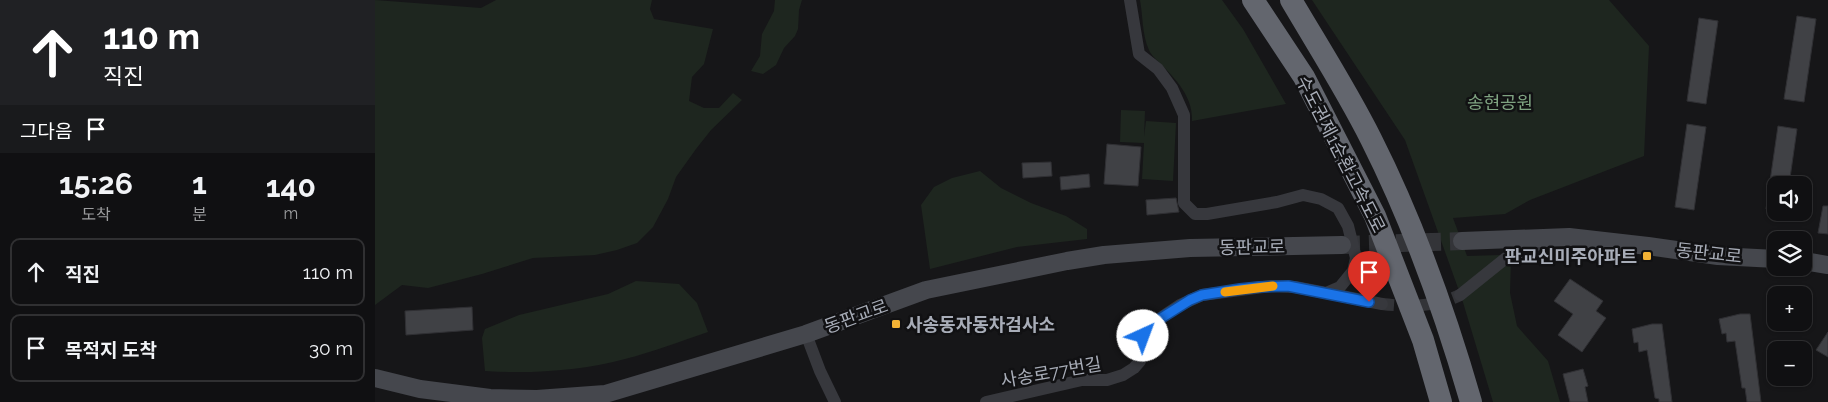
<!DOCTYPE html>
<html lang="ko">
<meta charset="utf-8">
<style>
body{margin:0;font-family:Raleway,"Noto Sans KR",sans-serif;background:#19191b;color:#f1f3f6;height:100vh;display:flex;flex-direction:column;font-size:19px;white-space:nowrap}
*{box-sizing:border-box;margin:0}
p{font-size:16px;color:#9c9d9f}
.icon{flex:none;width:28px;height:28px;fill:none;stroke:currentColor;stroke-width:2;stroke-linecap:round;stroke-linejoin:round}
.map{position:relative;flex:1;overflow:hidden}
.sheet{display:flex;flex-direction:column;background:#101012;width:375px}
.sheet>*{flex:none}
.hud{background:#202124;color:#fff;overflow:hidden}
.buttons{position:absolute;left:1392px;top:176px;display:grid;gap:10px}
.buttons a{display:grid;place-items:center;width:45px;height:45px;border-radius:10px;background:#101012;box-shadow:0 1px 4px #0004,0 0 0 1px #303032;font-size:25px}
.pin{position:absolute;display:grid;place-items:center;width:42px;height:42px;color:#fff;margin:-51px -21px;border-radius:50% 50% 50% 0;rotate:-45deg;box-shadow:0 0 5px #0007}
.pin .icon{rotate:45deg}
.me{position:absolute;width:55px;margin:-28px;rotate:43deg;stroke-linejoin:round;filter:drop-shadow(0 0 4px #0008)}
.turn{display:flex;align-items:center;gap:18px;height:105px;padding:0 20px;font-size:22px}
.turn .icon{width:65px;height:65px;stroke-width:2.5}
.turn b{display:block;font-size:35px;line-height:42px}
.then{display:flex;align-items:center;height:48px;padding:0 20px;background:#0003;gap:10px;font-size:19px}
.eta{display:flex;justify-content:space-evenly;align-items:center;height:85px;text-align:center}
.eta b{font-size:30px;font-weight:700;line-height:35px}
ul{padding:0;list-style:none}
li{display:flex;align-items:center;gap:15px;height:68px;margin:0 10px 8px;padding:0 10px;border:2px solid #303032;border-radius:10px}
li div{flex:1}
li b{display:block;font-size:19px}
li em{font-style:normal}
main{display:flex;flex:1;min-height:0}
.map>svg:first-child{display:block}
.green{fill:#1e261f}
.building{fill:#404145;stroke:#303034}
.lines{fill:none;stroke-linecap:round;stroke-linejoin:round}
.street-tunnel{stroke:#333438;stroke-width:12;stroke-dasharray:12 6;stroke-linecap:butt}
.secondary-tunnel{stroke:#333438;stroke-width:18;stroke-dasharray:18 9;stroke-linecap:butt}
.street{stroke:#37383d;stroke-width:12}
.secondary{stroke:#45474d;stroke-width:18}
.highway{stroke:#63666e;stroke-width:22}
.route-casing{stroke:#114b97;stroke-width:12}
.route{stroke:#1a73e8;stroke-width:9}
.slow{stroke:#f59e0b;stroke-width:9}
.poi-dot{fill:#f2b134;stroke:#111113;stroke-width:2}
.labels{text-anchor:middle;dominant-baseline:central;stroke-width:5;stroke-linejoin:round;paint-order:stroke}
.park-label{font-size:18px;fill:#7fa381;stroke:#111113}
.street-label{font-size:18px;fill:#a8adb8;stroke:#111113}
.poi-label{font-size:18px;font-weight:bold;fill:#a8adb8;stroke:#111113;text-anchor:end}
</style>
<main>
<section class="sheet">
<div class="hud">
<div class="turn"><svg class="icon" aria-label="ahead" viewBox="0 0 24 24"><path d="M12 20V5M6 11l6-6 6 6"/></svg><div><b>110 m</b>직진</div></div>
<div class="then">그다음<svg class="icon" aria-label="arrive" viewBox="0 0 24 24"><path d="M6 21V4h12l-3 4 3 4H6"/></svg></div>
</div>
<div class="eta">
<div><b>15:26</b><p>도착</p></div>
<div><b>1</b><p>분</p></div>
<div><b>140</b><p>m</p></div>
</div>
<ul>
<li><svg class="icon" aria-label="ahead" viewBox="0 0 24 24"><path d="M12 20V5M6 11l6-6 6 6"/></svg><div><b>직진</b></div><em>110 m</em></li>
<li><svg class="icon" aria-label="arrive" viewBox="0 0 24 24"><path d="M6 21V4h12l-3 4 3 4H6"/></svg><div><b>목적지 도착</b></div><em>30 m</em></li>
</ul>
</section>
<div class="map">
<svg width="1453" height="402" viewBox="0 0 1453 402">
<rect width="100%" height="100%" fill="#161618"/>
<!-- green -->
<g class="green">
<polygon points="0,0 106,8 121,0 277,0 275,9 279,19 338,29 329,64 317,77 314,101 329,108 344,108 358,93 367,100 336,130 321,149 301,177 293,199 278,227 262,243 242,250 220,255 158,258 107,274 53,288 27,285 0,305"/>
<polygon points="400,0 427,0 424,10 423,29 420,36 409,48 401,65 388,74 376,71 385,56 387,34 399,11"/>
<path d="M765 0H847L868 29 911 104 817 121C818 97 802 81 787 65 782 60 776 55 774 50 767 35 768 16 765 0Z"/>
<polygon points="937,0 1234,0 1274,46 1269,156 1155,200 1130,214 1078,218 1092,256 1126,255 1089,287 1083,288 1030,140"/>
<polygon points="746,110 770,111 769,137 771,121 801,123 798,181 767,179 769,143 745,142"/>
<polygon points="605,171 626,188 656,203 691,216 712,229 712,239 642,247 555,269 546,205 559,187 577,178"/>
<polygon points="1136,259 1135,293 1142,326 1173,361 1185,402 1118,402 1087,299"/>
<path d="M261 281 304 284 322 303 333 332C306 341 278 352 250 359 205 371 156 374 110 371L107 338 110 329 144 315 233 294Z"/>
</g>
<!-- building -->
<g class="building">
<polygon points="1422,16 1441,19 1429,102 1409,99"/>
<polygon points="1324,18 1343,21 1331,104 1312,101"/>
<polygon points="1312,124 1331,127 1319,210 1300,207"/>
<polygon points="1403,126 1422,129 1414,185 1401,185 1401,210 1391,209"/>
<polygon points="732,144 766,147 763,186 729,184"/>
<polygon points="676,162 677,176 648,178 647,163"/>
<polygon points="714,174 715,187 686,190 685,177"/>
<polygon points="801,198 804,212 772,215 771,200"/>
<polygon points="1448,206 1453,206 1453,234 1443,233"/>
<polygon points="1195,279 1228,301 1221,311 1231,318 1207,352 1183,335 1198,314 1179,301"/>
<polygon points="97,307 98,330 31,335 30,311"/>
<polygon points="1365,314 1375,314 1386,402 1372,402 1370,388 1367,388 1360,341 1352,342 1351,333 1347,334 1344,319"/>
<polygon points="1277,324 1287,324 1297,402 1284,402 1284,399 1280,398 1272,350 1264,352 1263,342 1259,343 1257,329"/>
<polygon points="1453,332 1453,357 1441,350"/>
<polygon points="1208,369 1213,386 1210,387 1213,402 1195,402 1188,374"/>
</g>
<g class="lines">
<!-- street-tunnel -->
<path class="street-tunnel" d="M1007 304C1034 307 1060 307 1085 295"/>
<!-- secondary-tunnel -->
<polyline class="secondary-tunnel" points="967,245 1087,241"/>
<!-- street -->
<g class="street">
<polyline points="951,293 1007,304"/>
<polyline points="1085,295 1131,258 1171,241"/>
<polyline points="431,334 445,371 460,402"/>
<polyline points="611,402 707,380 732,380 748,375 759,368 765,361 767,353 767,338 772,327 805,305 827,295 896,286 920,287 951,293 965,287 978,271 981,258 973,226 963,208 946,199 928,195 902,202 832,214 820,214 809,203 809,115 797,88 783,69 764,54 755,0"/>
</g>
<!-- secondary -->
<g class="secondary">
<polyline points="1087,241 1194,237 1273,246 1343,256 1401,259"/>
<polyline points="1429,261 1453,265"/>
<polyline points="0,378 45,389 115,398 162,399 230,394 431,334 551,290 692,261 729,255 815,248 967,245"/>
</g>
<!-- highway -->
<g class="highway">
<polyline points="878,0 929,77 1000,216 1048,340 1066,402"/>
<path d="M916 0C943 46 972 91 996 139 1038 222 1070 312 1096 402"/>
</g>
</g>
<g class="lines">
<defs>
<polyline id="route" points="768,336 772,327 815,300 827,295 865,289 884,287 913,286 994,302"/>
</defs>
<!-- route casing -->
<use href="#route" class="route-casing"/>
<!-- route -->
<use href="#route" class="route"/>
<!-- slow -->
<polyline class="slow" points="850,292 898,286"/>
</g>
<!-- markers -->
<g class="poi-dot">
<rect x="1267" y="251" width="10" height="10" rx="2.5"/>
<rect x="516" y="319" width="10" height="10" rx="2.5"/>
</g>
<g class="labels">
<!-- park labels -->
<g class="park-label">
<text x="1125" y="102">송현공원</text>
</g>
<!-- street labels -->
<g class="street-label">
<text transform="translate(966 154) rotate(63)">수도권제1순환고속도로</text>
<text transform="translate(877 247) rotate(-1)">동판교로</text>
<text transform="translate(1334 253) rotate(6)">동판교로</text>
<text transform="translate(481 316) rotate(-20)">동판교로</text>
<text transform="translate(676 372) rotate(-10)">사송로77번길</text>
</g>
<!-- poi labels -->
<g class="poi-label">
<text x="1262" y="256">판교신미주아파트</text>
<text x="531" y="324" text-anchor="start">사송동자동차검사소</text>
</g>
</g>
</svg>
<div class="buttons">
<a><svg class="icon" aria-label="sound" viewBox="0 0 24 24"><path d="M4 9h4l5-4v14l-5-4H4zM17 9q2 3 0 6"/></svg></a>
<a><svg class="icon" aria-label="layers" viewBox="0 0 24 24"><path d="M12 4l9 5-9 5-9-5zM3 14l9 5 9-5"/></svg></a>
<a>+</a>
<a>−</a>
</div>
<div class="pin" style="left:994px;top:302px;background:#d93025"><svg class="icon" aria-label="arrive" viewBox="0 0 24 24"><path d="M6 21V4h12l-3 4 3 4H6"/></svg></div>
<svg class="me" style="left:768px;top:336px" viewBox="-20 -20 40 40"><circle r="19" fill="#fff"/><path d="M0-13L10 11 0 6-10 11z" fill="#1a73e8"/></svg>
</div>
</main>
